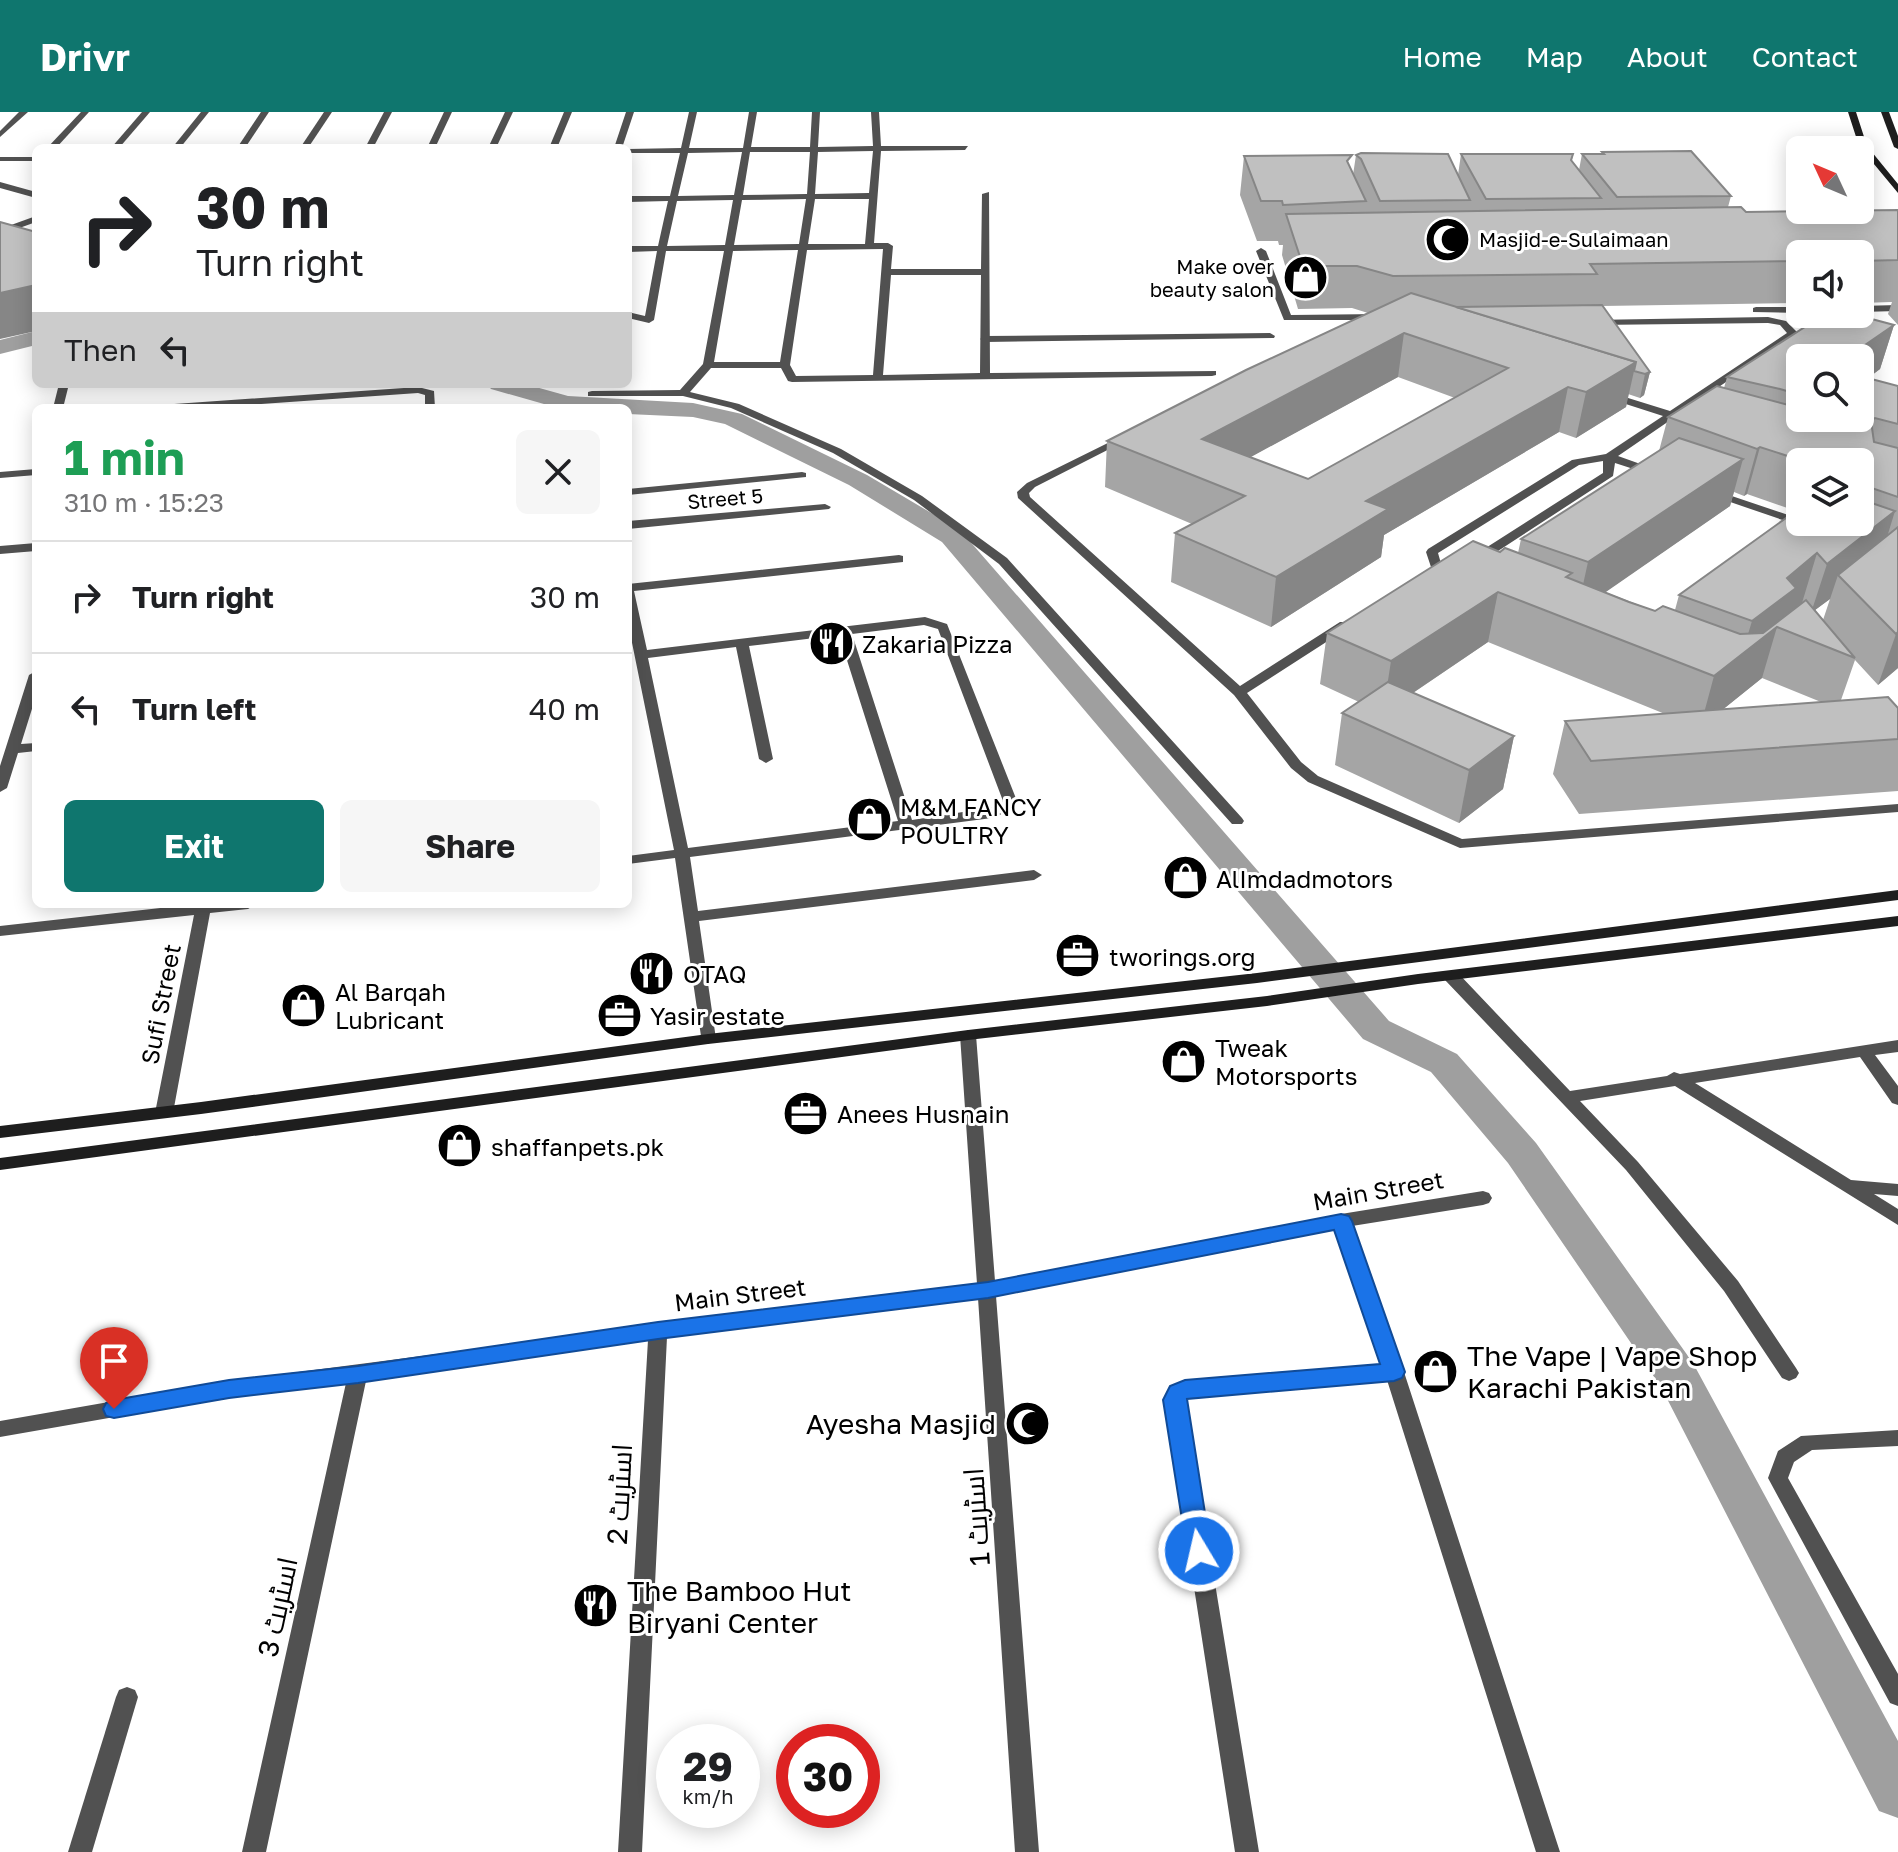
<!DOCTYPE html>
<meta charset="utf-8">
<style>
body{margin:0;font-family:"Golos Text",Cairo,sans-serif;background:#f6f6f6;color:#202124;height:100vh;display:flex;flex-direction:column;font-size:30px;white-space:nowrap}
*{box-sizing:border-box;margin:0}
p{font-size:26px;color:#757577}
.icon{flex:none;width:44px;height:44px;fill:none;stroke:currentColor;stroke-width:2;stroke-linecap:round;stroke-linejoin:round}
.map{position:relative;flex:1;overflow:hidden}
.sheet{position:absolute;left:32px;top:292px;width:600px;height:504px;display:flex;flex-direction:column;background:#fff;border-radius:12px;box-shadow:0 4px 20px #0003}
.sheet>*{flex:none}
.top-card{position:absolute;left:32px;top:32px;width:600px;height:244px;border-radius:12px;box-shadow:0 4px 20px #0003;background:#fff;color:#202124;overflow:hidden}
.needle{width:52px;rotate:314deg}
.tools{position:absolute;left:1786px;top:24px;display:grid;gap:16px}
.tools a{display:grid;place-items:center;width:88px;height:88px;border-radius:12px;background:#fff;box-shadow:0 4px 20px #0003;font-size:40px}
.speed{position:absolute;left:656px;top:1612px;display:flex;gap:16px;font-size:40px;font-weight:700;text-align:center}
.speed>*{display:grid;place-content:center;width:104px;height:104px;border-radius:50%;background:#fff;box-shadow:0 4px 20px #0003;line-height:1}
.speed small{font-size:20px;font-weight:400}
.speed .limit{border:12px solid #d22;background:#fff;color:#111}
.pin{position:absolute;display:grid;place-items:center;width:68px;height:68px;color:#fff;margin:-82px -34px;border-radius:50% 50% 50% 0;rotate:-45deg;box-shadow:0 0 8px #0007}
.pin .icon{rotate:45deg}
.me{position:absolute;width:88px;margin:-44px;rotate:351deg;stroke-linejoin:round;filter:drop-shadow(0 0 6px #0008)}
.turn{display:flex;align-items:center;gap:28px;height:168px;padding:0 32px;font-size:36px}
.turn .icon{width:104px;height:104px;stroke-width:2.5}
.turn b{display:block;font-size:56px;line-height:68px}
.then{display:flex;align-items:center;height:76px;padding:0 32px;background:#0003;gap:16px;font-size:30px}
.round{display:grid;place-items:center;flex:none;width:84px;height:84px;border-radius:12px;background:#f6f6f6}
.overview{display:flex;align-items:center;justify-content:space-between;height:136px;padding:0 32px}
h1{font-size:48px;font-weight:700;line-height:60px;color:#1e9e55}
.action{display:flex;gap:16px;margin-top:auto;padding:16px 32px}
.action a{flex:1;height:92px;border-radius:12px;background:#0f766e;color:#fff;font-size:32px;font-weight:700;line-height:92px;text-align:center}
.action a+a{background:#f6f6f6;color:#202124}
ul{padding:0;list-style:none}
li{display:flex;align-items:center;gap:24px;height:112px;padding:0 32px;border-top:2px solid #e0e0e0}
li div{flex:1}
li b{display:block;font-size:30px}
li em{font-style:normal}
header{display:flex;align-items:center;gap:48px;box-sizing:border-box;height:112px;padding:0 40px;background:#0f766e;color:#fff}
header strong{font-size:38px}
nav{display:flex;gap:44px;margin-inline-start:auto;font-size:28px}
.map>svg:first-child{display:block}
.lines{fill:none;stroke-linecap:round;stroke-linejoin:round}
.canal{fill:#9f9f9f;fill-rule:evenodd}
.lane{fill:#515151;fill-rule:evenodd}
.street{fill:#515151;fill-rule:evenodd}
.secondary{fill:#1e1e1e;fill-rule:evenodd}
.wall{fill:#a5a5a5;fill-rule:evenodd}
.shaded-wall{fill:#868686}
.building{fill:#c0c0c0;stroke:#868686;stroke-width:2;fill-rule:evenodd}
.route{fill:#1a73e8;stroke:#114b97;stroke-width:2}
.labels{text-anchor:middle;dominant-baseline:central;stroke-width:6;stroke-linejoin:round;paint-order:stroke}
.far-poi-label{font-size:20px;fill:#000;stroke:#fff;text-anchor:start}
.far-street-label{font-size:20px;fill:#000;stroke:#fff}
.poi-label{font-size:24px;fill:#000;stroke:#fff;text-anchor:start}
.street-label{font-size:24px;fill:#000;stroke:#fff}
.near-poi-label{font-size:28px;fill:#000;stroke:#fff;text-anchor:start}
.near-street-label{font-size:28px;fill:#000;stroke:#fff}
</style>
<header>
<strong>Drivr</strong>
<nav><a>Home</a><a>Map</a><a>About</a><a>Contact</a></nav>
</header>
<div class="map">
<svg width="1898" height="1740" viewBox="0 0 1898 1740">
<rect width="100%" height="100%" fill="#fff"/>
<g class="lines">
<!-- canal -->
<g class="canal">
<polygon points="36,219 36,233 0,242 0,228"/>
<polygon points="487,272 525,272 568,284 693,291 742,302 867,363 960,418 1389,909 1457,942 1536,1031 1693,1251 1898,1629 1898,1706 1879,1699 1661,1275 1508,1051 1431,960 1363,927 942,430 849,373 725,312 693,305 628,302 628,296 558,296 491,277"/>
</g>
<!-- lane -->
<polygon class="lane" points="1270,221 1275,224 1274,226 985,230 980,227 985,224"/>
<!-- street -->
<g class="street">
<polygon points="19,0 28,0 0,25 0,19"/>
<polygon points="81,0 89,0 56,36 47,36"/>
<polygon points="142,0 150,0 119,36 111,36"/>
<polygon points="201,0 209,0 180,36 172,36"/>
<polygon points="261,0 269,0 245,36 237,36"/>
<polygon points="324,0 332,0 308,36 300,36"/>
<polygon points="384,0 392,0 373,36 365,36"/>
<polygon points="444,0 452,0 435,36 427,36"/>
<polygon points="505,0 513,0 496,36 488,36"/>
<polygon points="564,0 572,0 557,36 549,36"/>
<polygon points="626,0 634,0 622,36 614,36"/>
<path d="M689 0H697L689 36H743L749 0H757L751 35H810L812 0H820L818 35 873 34 871 0H879L881 34H968L965 38 881 39 874 131H888L893 134 891 157H981L982 82 989 80 990 261 1216 259V263L1212 264 792 270 788 269 781 256H711L690 280 739 292 841 337 922 384 1007 446 1242 706 1244 709 1242 712H1232L999 452 914 388 833 341 731 296 683 284H588V280L592 279 680 278 703 252 724 139H666L654 208 649 211 628 206V200L645 204 657 139 628 140V134H658L668 89 628 90V84H670L680 41H628V37L681 36ZM873 39 869 81 815 82 818 40ZM742 40 734 83 678 84 688 41ZM750 40H810L807 82 743 83ZM806 87 799 132 734 133 742 88ZM815 87H869L865 132H808ZM733 88 725 133 667 134 677 89ZM883 137 873 263 796 264 790 253 807 138ZM798 138 780 250H714L733 139ZM891 163H981L980 261 883 263Z"/>
<rect x="0" y="45" width="36" height="4"/>
<polygon points="0,70 36,80 36,86 0,76"/>
<polygon points="36,104 36,110 0,123 0,117"/>
<polygon points="1261,136 1266,139 1291,203 1381,202 1386,205 1381,208 1284,208 1256,139"/>
<polygon points="1898,193 1898,199 1860,200 1860,194"/>
<polygon points="1756,195 1800,195 1800,201 1753,200 1753,196"/>
<polygon points="1768,205 1786,209 1798,221 1679,302 1682,305 1681,307 1672,307 1618,344 1660,359 1660,363 1652,363 1615,351 1613,364 1478,452 1470,452 1470,446 1603,361 1603,349 1579,353 1438,441 1442,455 1436,459 1432,458 1426,440 1428,437 1572,348 1606,342 1663,304 1604,285 1604,281 1612,281 1670,299 1787,221 1780,213 1768,211 1595,213 1590,210 1592,208"/>
<polygon points="59,272 69,272 63,296 53,296"/>
<polygon points="418,275 434,279 435,296 425,296 425,283 418,281 206,296 155,296 160,293"/>
<polygon points="1122,324 1131,326 1035,375 1029,381 1030,385 1240,574 1340,510 1348,510 1348,516 1247,581 1301,650 1318,664 1462,727 1898,692 1898,700 1460,736 1308,670 1291,656 1234,583 1018,386 1017,380 1027,371"/>
<polygon points="36,357 36,363 0,366 0,360"/>
<polygon points="802,360 806,361 806,365 628,383 628,377"/>
<polygon points="1711,377 1800,407 1800,410 1811,411 1813,413 1807,417 1803,415 1707,382 1707,378"/>
<polygon points="825,392 831,395 829,397 628,417 628,409"/>
<polygon points="36,431 36,439 0,442 0,434"/>
<path d="M899 443 903 444V450L634 479 647 538 925 505 947 512 1017 689 1014 697 992 706 690 745 698 799 1034 758 1042 763 1034 768 699 809 716 927 708 932 702 931 675 746 628 752V744L674 738 628 511V472ZM924 513 938 517 1003 689 1001 694 912 708 852 522ZM839 523 898 709 688 736 648 546 736 535 759 647 766 651 773 647 749 534Z"/>
<polygon points="36,559 36,584 21,632 36,631 36,639 18,641 7,676 0,680 0,654 29,563"/>
<polygon points="196,792 256,792 248,797 210,801 173,1001 170,1005 158,1005 155,1001 194,803 0,824 0,814"/>
<polygon points="1451,859 1457,860 1570,979 1667,964 1674,960 1680,962 1898,928 1898,940 1875,943 1898,974 1898,993 1892,991 1860,945 1695,971 1851,1068 1898,1072 1898,1084 1874,1082 1898,1097 1898,1113 1675,974 1580,989 1638,1050 1738,1169 1796,1256 1799,1261 1796,1266 1789,1269 1782,1266 1724,1179 1626,1058 1445,868 1443,864 1445,860"/>
<polygon points="968,918 976,923 995,1169 1341,1102 1483,1079 1489,1081 1492,1086 1489,1091 1483,1093 1352,1114 1404,1260 1560,1740 1536,1740 1387,1268 1188,1285 1185,1288 1259,1740 1235,1740 1165,1288 1171,1275 1185,1269 1382,1253 1335,1117 996,1184 1039,1740 1015,1740 978,1186 667,1225 642,1740 618,1740 648,1228 366,1269 266,1740 242,1740 346,1271 229,1285 0,1325 0,1309 229,1269 977,1172 960,923"/>
<polygon points="1898,1318 1898,1334 1812,1338 1794,1350 1788,1366 1898,1562 1898,1594 1890,1591 1768,1366 1778,1339 1801,1324"/>
<polygon points="127,1575 135,1578 138,1585 92,1740 68,1740 116,1585 119,1578"/>
</g>
<!-- secondary -->
<g class="secondary">
<polygon points="1848,0 1856,0 1867,34 1898,72 1898,81 1859,34"/>
<polygon points="1881,0 1889,0 1898,24 1898,37 1894,35"/>
<polygon points="1898,778 1898,788 1257,871 708,932 201,1002 0,1026 0,1014 201,990 708,922 1257,861"/>
<polygon points="1898,804 1898,814 1418,872 1267,894 968,928 0,1058 0,1046 968,918 1267,884 1418,862"/>
</g>
</g>
<!-- wall -->
<g class="wall">
<path d="M1602 40 1731 84 1728 95 1746 100 1898 98V213L1888 202 1892 190 1860 191V142H1800V191L1602 194 1650 260 1644 283 1640 286 1628 282 1626 295 1576 326 1559 320 1384 423 1381 445 1271 515 1171 470 1175 421 1192 412 1105 375 1107 329 1368 201 1352 196 1298 197 1282 143 1283 133H1279L1278 129H1257L1240 83 1244 44 1350 56 1353 63 1356 43 1458 63 1461 42H1573L1572 49 1579 58 1582 42H1602ZM1398 265 1455 286 1308 367 1250 345Z"/>
<path d="M1894 213 1880 257 1868 266 1898 274V556L1878 573 1855 548 1841 588 1898 596V679L1579 702 1553 662 1565 609 1665 602 1488 530 1413 581 1514 624 1503 677 1459 711 1335 653 1342 601 1359 590 1320 572 1327 521 1500 440 1518 441 1521 427 1659 339 1668 305 1724 276 1727 265ZM1800 246H1860V306H1800ZM1800 350H1860V410H1800ZM1734 380 1744 384 1747 382 1796 399 1679 483 1675 498 1655 499 1605 480 1730 394ZM1830 487 1823 508 1815 498ZM1762 566 1821 590 1723 597Z"/>
</g>
<!-- shaded-wall -->
<g class="shaded-wall">
<polygon points="36,173 36,219 0,227 0,181"/>
<polygon points="1894,213 1880,257 1860,272 1860,246 1846,246"/>
<polygon points="1404,221 1398,265 1207,369 1202,327"/>
<polygon points="1636,250 1626,295 1576,326 1586,280"/>
<polygon points="1650,260 1644,283 1640,286 1645,262"/>
<polygon points="1568,275 1559,320 1384,423 1381,445 1271,515 1276,465 1366,389"/>
<polygon points="1760,335 1747,382 1744,384 1757,337"/>
<polygon points="1743,347 1730,394 1577,500 1588,450"/>
<polygon points="1895,399 1880,448 1838,463 1830,487 1811,501 1827,452"/>
<polygon points="1817,441 1802,491 1777,515 1762,566 1700,616 1714,564 1742,542 1752,509 1787,466"/>
<polygon points="1498,480 1488,530 1383,601 1391,549"/>
<polygon points="1898,520 1898,556 1878,573 1896,522"/>
<polygon points="1514,624 1503,677 1459,711 1469,658"/>
</g>
<!-- building -->
<g class="building">
<polygon points="1691,39 1731,84 1617,85 1582,42 1604,42 1602,40"/>
<polygon points="1361,41 1448,42 1470,88 1380,89 1361,47 1356,43"/>
<polygon points="1461,42 1573,42 1571,48 1601,86 1486,87"/>
<polygon points="1352,43 1347,49 1366,89 1283,93 1282,89 1261,89 1244,44"/>
<polygon points="1741,95 1746,100 1898,98 1898,148 1860,149 1860,142 1800,142 1800,149 1590,152 1597,162 1393,164 1357,154 1303,154 1286,102"/>
<polygon points="0,110 36,120 36,173 0,181"/>
<path d="M1411 181 1636 250 1586 280 1568 275 1366 389 1388 397 1276 465 1175 421 1245 384 1107 329 1246 258ZM1404 221 1508 256 1308 367 1202 327Z"/>
<polygon points="1602,193 1650,260 1645,262 1634,259 1636,250 1456,195"/>
<polygon points="1825,202 1853,202 1894,213 1846,246 1800,246 1800,283 1780,277 1727,265"/>
<polygon points="1860,264 1898,274 1898,312 1875,306 1871,309 1874,330 1898,336 1898,385 1860,372 1860,350 1806,350 1760,335 1757,337 1668,305 1717,274 1800,296 1800,306 1860,306"/>
<polygon points="1679,326 1743,347 1588,450 1521,427"/>
<polygon points="1860,387 1895,399 1827,452 1817,441 1787,466 1796,476 1752,509 1679,483 1800,396 1800,410 1860,410"/>
<polygon points="1898,415 1898,520 1896,522 1838,463"/>
<polygon points="1473,429 1500,440 1505,436 1572,461 1566,465 1629,490 1655,499 1663,494 1740,522 1763,521 1806,488 1855,546 1777,515 1714,564 1498,480 1391,549 1327,521"/>
<polygon points="1388,570 1514,624 1469,658 1342,601"/>
<polygon points="1888,585 1898,596 1898,627 1591,649 1565,609"/>
</g>
<!-- route -->
<polygon class="route" points="1341,1102 1349,1104 1352,1109 1405,1260 1402,1266 1394,1269 1187,1287 1211,1439 1207,1446 1199,1449 1190,1446 1187,1439 1163,1288 1170,1274 1185,1268 1380,1252 1334,1118 988,1186 658,1227 358,1271 229,1286 114,1306 106,1304 103,1297 106,1291 114,1288 229,1268 358,1254 658,1210 988,1170"/>
<!-- icons -->
<defs>
<symbol id="mosque-disc" viewBox="-11 -11 22 22"><circle r="9.5" fill="#000" stroke="#fff"/><path d="M3.5-4.9A6 6 0 1 0 3.5 4.9A5 5 0 1 1 3.5-4.9Z" fill="#fff"/></symbol>
<symbol id="shop-disc" viewBox="-11 -11 22 22"><circle r="9.5" fill="#000" stroke="#fff"/><path d="M-5-2.5h2.3a2.7 3.5 0 0 1 5.4 0H5L5.5 6h-11ZM-1.5-2.5h3a1.5 2.3 0 0 0-3 0Z" fill="#fff"/></symbol>
<symbol id="restaurant-disc" viewBox="-11 -11 22 22"><circle r="9.5" fill="#000" stroke="#fff"/><path d="M-5-6h1v4h1v-4h1v4h1v-4h1v5L-1.5 .5V6h-2V.5L-5-1ZM5-6V6H3V1.5H1.5Q1.5-4 5-6Z" fill="#fff"/></symbol>
<symbol id="office-disc" viewBox="-11 -11 22 22"><circle r="9.5" fill="#000" stroke="#fff"/><path d="M-6-3h4V-5.5h4V-3h4V5H-6ZM-1-4.5V-3h2v-1.5ZM-6 0V1H6V0Z" fill="#fff"/></symbol>
</defs>
<g fill-rule="evenodd">
<use href="#mosque-disc" x="1422" y="102" width="51" height="51"/>
<use href="#shop-disc" x="1280" y="140" width="51" height="51"/>
<use href="#restaurant-disc" x="806" y="506" width="51" height="51"/>
<use href="#shop-disc" x="844" y="682" width="51" height="51"/>
<use href="#shop-disc" x="1160" y="740" width="51" height="51"/>
<use href="#office-disc" x="1052" y="818" width="51" height="51"/>
<use href="#restaurant-disc" x="626" y="836" width="51" height="51"/>
<use href="#shop-disc" x="278" y="868" width="51" height="51"/>
<use href="#office-disc" x="594" y="878" width="51" height="51"/>
<use href="#shop-disc" x="1158" y="924" width="51" height="51"/>
<use href="#office-disc" x="780" y="976" width="51" height="51"/>
<use href="#shop-disc" x="434" y="1008" width="51" height="51"/>
<use href="#shop-disc" x="1410" y="1234" width="51" height="51"/>
<use href="#mosque-disc" x="1002" y="1286" width="51" height="51"/>
<use href="#restaurant-disc" x="570" y="1468" width="51" height="51"/>
</g>
<g class="labels">
<!-- far-poi labels -->
<g class="far-poi-label">
<text x="1479" y="127">Masjid-e-Sulaimaan</text>
<text x="1274" y="154" text-anchor="end">Make over<tspan x="1274" dy="23">beauty salon</tspan></text>
</g>
<!-- far-street labels -->
<g class="far-street-label">
<text transform="translate(725 386) rotate(-5)">Street 5</text>
</g>
<!-- poi labels -->
<g class="poi-label">
<text x="862" y="531">Zakaria Pizza</text>
<text x="900" y="694">M&amp;M FANCY<tspan x="900" dy="28">POULTRY</tspan></text>
<text x="1216" y="766">AlImdadmotors</text>
<text x="1109" y="844">tworings.org</text>
<text x="683" y="861">OTAQ</text>
<text x="335" y="879">Al Barqah<tspan x="335" dy="28">Lubricant</tspan></text>
<text x="650" y="903">Yasir estate</text>
<text x="1215" y="935">Tweak<tspan x="1215" dy="28">Motorsports</tspan></text>
<text x="837" y="1001">Anees Husnain</text>
<text x="491" y="1034">shaffanpets.pk</text>
</g>
<!-- street labels -->
<g class="street-label">
<text transform="translate(160 892) rotate(-79)">Sufi Street</text>
<text transform="translate(1378 1078) rotate(-10)">Main Street</text>
<text transform="translate(740 1182) rotate(-7)">Main Street</text>
</g>
<!-- near-poi labels -->
<g class="near-poi-label">
<text x="1467" y="1243">The Vape | Vape Shop<tspan x="1467" dy="32">Karachi Pakistan</tspan></text>
<text x="996" y="1311" text-anchor="end">Ayesha Masjid</text>
<text x="627" y="1478">The Bamboo Hut<tspan x="627" dy="32">Biryani Center</tspan></text>
</g>
<!-- near-street labels -->
<g class="near-street-label">
<text transform="translate(619 1382) rotate(-87)">اسٹریٹ 2</text>
<text transform="translate(976 1405) rotate(-94)">اسٹریٹ 1</text>
<text transform="translate(277 1495) rotate(-78)">اسٹریٹ 3</text>
</g>
</g>
</svg>
<div class="tools">
<a><svg class="needle" viewBox="-14 -14 28 28"><path d="M0-13l5 13h-10z" fill="#e53935"/><path d="M0 13l5-13h-10z" fill="#757577"/></svg></a>
<a><svg class="icon" aria-label="sound" viewBox="0 0 24 24"><path d="M4 9h4l5-4v14l-5-4H4zM17 9q2 3 0 6"/></svg></a>
<a><svg class="icon" aria-label="search" viewBox="0 0 24 24"><circle cx="10" cy="10" r="6"/><path d="M15 15l6 6"/></svg></a>
<a><svg class="icon" aria-label="layers" viewBox="0 0 24 24"><path d="M12 4l9 5-9 5-9-5zM3 14l9 5 9-5"/></svg></a>
</div>
<div class="speed"><div>29<small>km/h</small></div><div class="limit">30</div></div>
<div class="pin" style="left:114px;top:1297px;background:#d93025"><svg class="icon" aria-label="arrive" viewBox="0 0 24 24"><path d="M6 21V4h12l-3 4 3 4H6"/></svg></div>
<svg class="me" style="left:1199px;top:1439px" viewBox="-20 -20 40 40"><circle r="17" fill="#1a73e8" stroke="#fff" stroke-width="3"/><path d="M0-11L8 9 0 5-8 9z" fill="#fff"/></svg>
<div class="top-card">
<div class="turn"><svg class="icon" aria-label="right" viewBox="0 0 24 24"><path d="M7 20v-9h11M14 6l5 5-5 5"/></svg><div><b>30 m</b>Turn right</div></div>
<div class="then">Then<svg class="icon" aria-label="left" viewBox="0 0 24 24"><path d="M17 20v-9H6M10 6l-5 5 5 5"/></svg></div>
</div>
<section class="sheet">
<div class="overview"><div><h1>1 min</h1><p>310 m · 15:23</p></div><a class="round"><svg class="icon" aria-label="close" viewBox="0 0 24 24"><path d="M6 6l12 12M18 6L6 18"/></svg></a></div>
<ul>
<li><svg class="icon" aria-label="right" viewBox="0 0 24 24"><path d="M7 20v-9h11M14 6l5 5-5 5"/></svg><div><b>Turn right</b></div><em>30 m</em></li>
<li><svg class="icon" aria-label="left" viewBox="0 0 24 24"><path d="M17 20v-9H6M10 6l-5 5 5 5"/></svg><div><b>Turn left</b></div><em>40 m</em></li>
</ul>
<div class="action"><a>Exit</a><a>Share</a></div>
</section>
</div>
